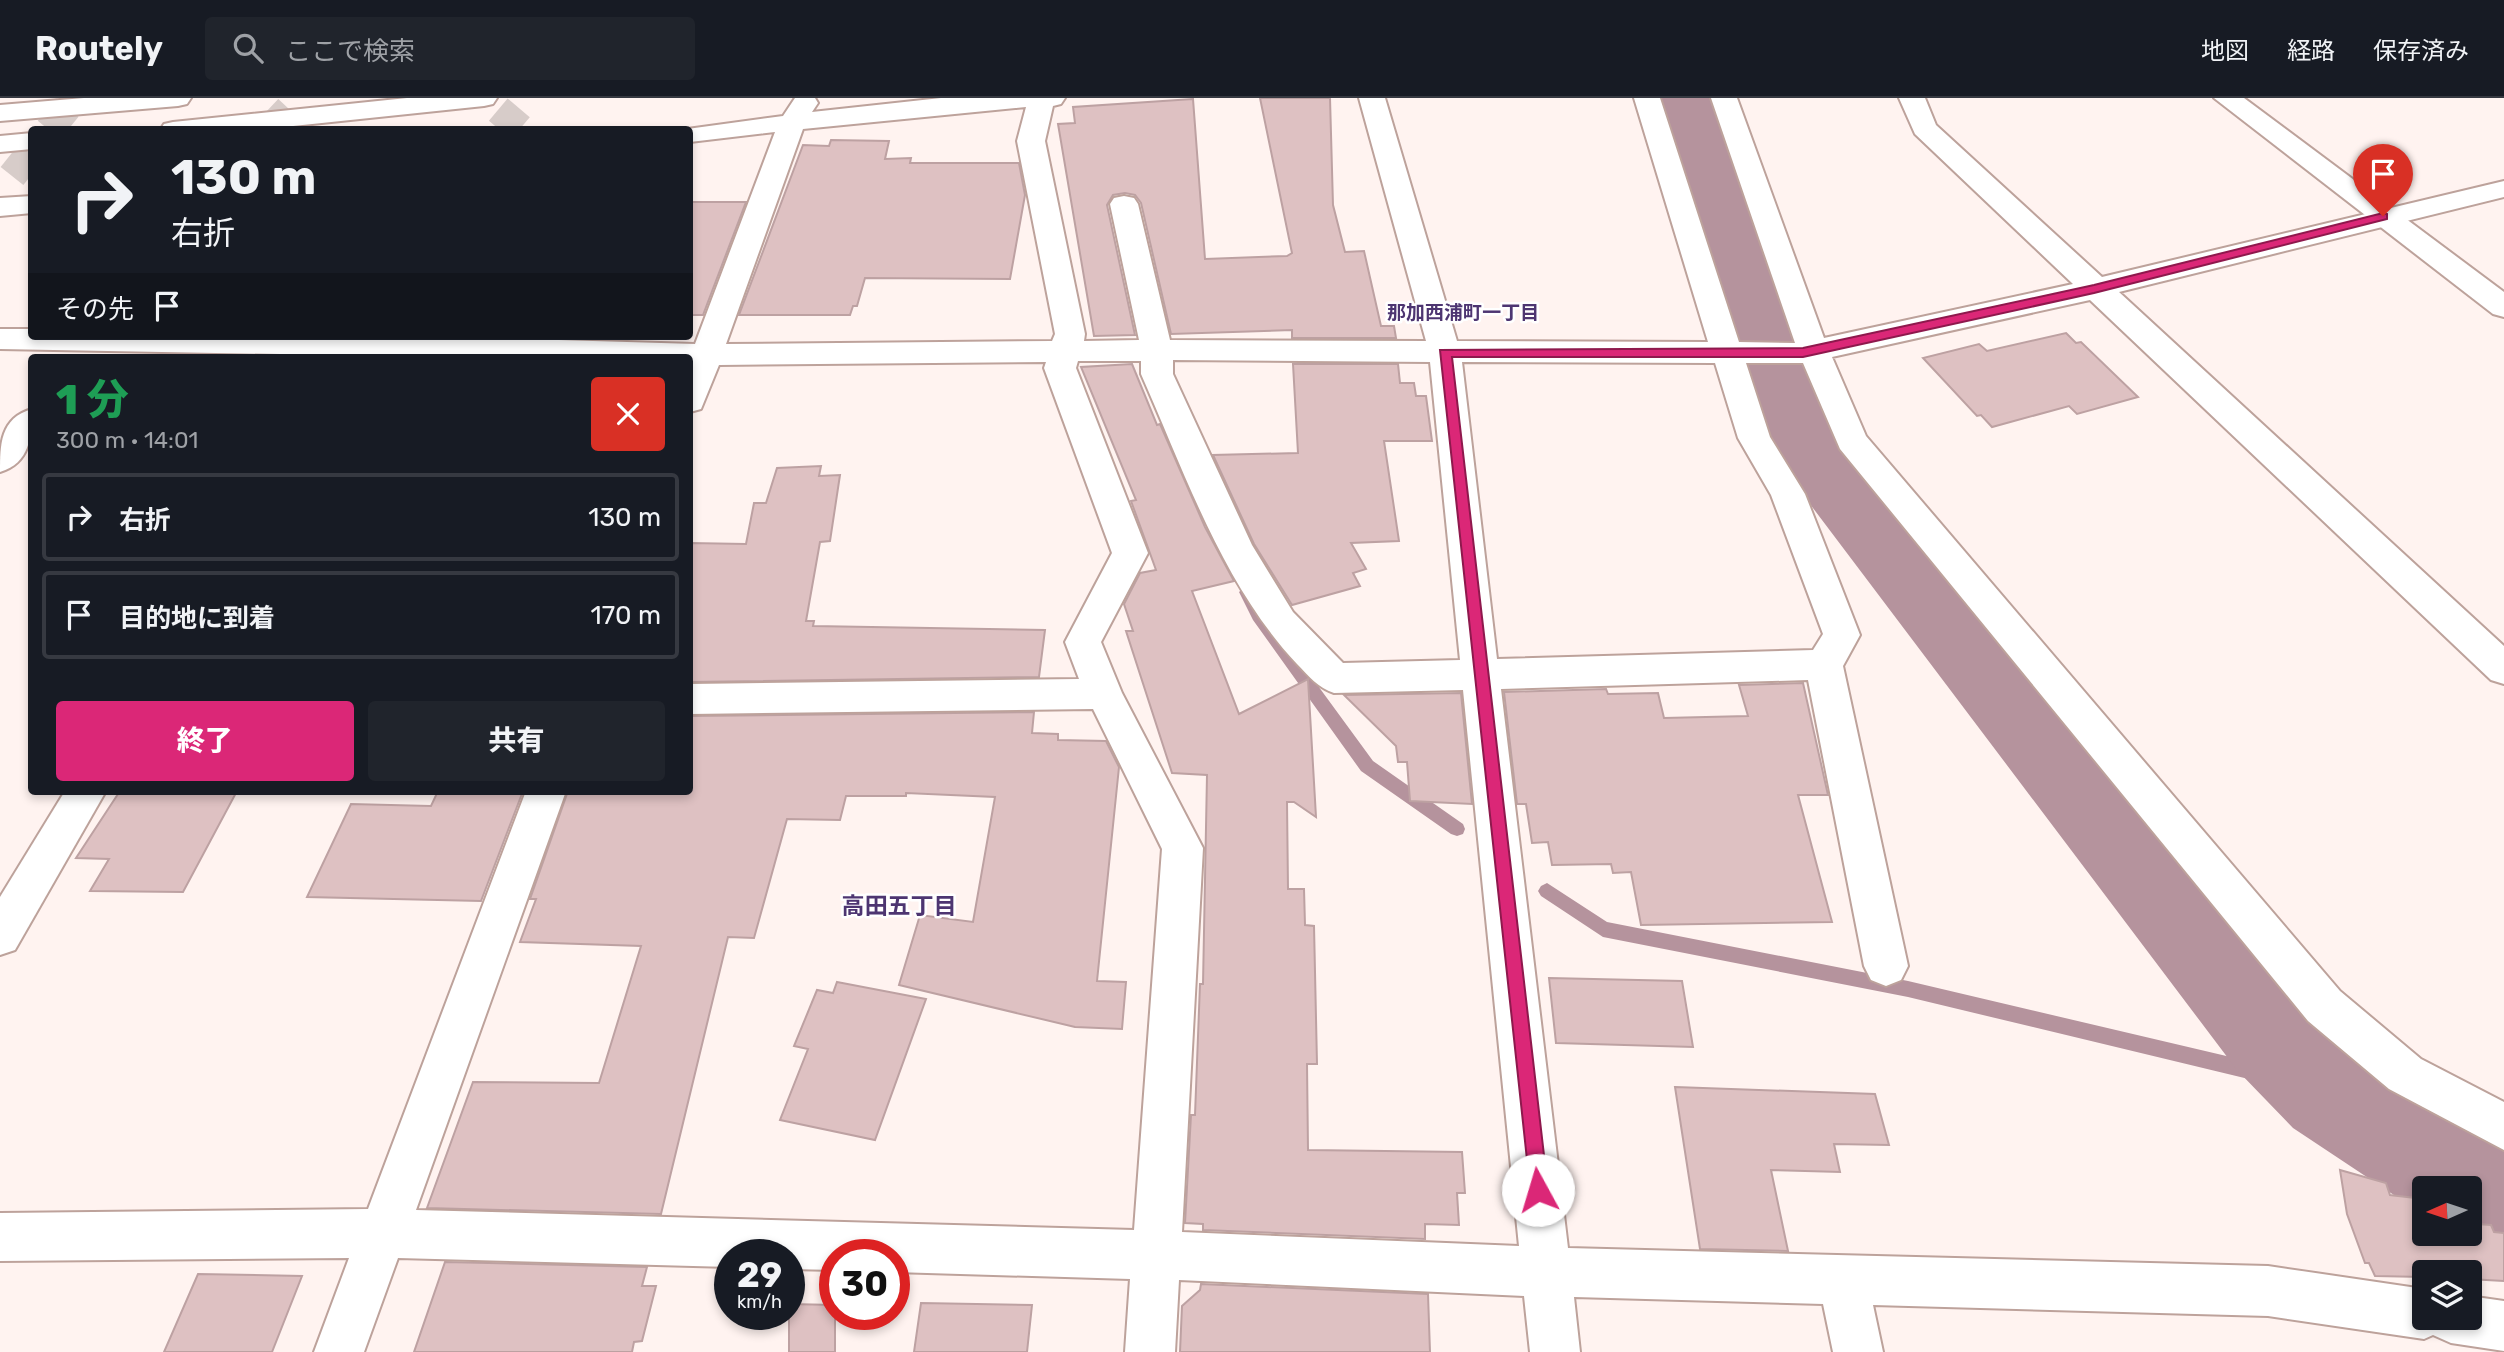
<!DOCTYPE html>
<html lang="ja">
<meta charset="utf-8">
<style>
body{margin:0;font-family:Rubik,"Noto Sans JP",sans-serif;background:#20242c;color:#f1f3f6;height:100vh;display:flex;flex-direction:column;font-size:26px;white-space:nowrap}
*{box-sizing:border-box;margin:0}
p{font-size:23px;color:#9ea1a6}
.icon{flex:none;width:38px;height:38px;fill:none;stroke:currentColor;stroke-width:2;stroke-linecap:round;stroke-linejoin:round}
.map{position:relative;flex:1;overflow:hidden}
.drawer{position:absolute;left:28px;top:256px;width:665px;height:441px;display:flex;flex-direction:column;background:#171b24;border-radius:7px;box-shadow:0 4px 10px #0003}
.drawer>*{flex:none}
.banner{position:absolute;left:28px;top:28px;width:665px;height:214px;border-radius:7px;box-shadow:0 4px 10px #0003;background:#171b24;color:#f1f3f6;overflow:hidden}
.needle{width:46px;rotate:267deg}
.controls{position:absolute;left:2412px;top:1078px;display:grid;gap:14px}
.controls a{display:grid;place-items:center;width:70px;height:70px;border-radius:7px;background:#171b24;box-shadow:0 4px 10px #0003;font-size:35px}
.speed{position:absolute;left:714px;top:1141px;display:flex;gap:14px;font-size:35px;font-weight:700;text-align:center}
.speed>*{display:grid;place-content:center;width:91px;height:91px;border-radius:50%;background:#171b24;box-shadow:0 4px 10px #0003;line-height:1}
.speed small{font-size:18px;font-weight:400}
.speed .limit{border:10px solid #d22;background:#fff;color:#111}
.pin{position:absolute;display:grid;place-items:center;width:60px;height:60px;color:#fff;margin:-72px -30px;border-radius:50% 50% 50% 0;rotate:-45deg;box-shadow:0 0 7px #0007}
.pin .icon{rotate:45deg}
.me{position:absolute;width:77px;margin:-38px;rotate:354deg;stroke-linejoin:round;filter:drop-shadow(0 0 5px #0008)}
.turn{display:flex;align-items:center;gap:24px;height:147px;padding:0 28px;font-size:32px}
.turn .icon{width:91px;height:91px;stroke-width:2.5}
.turn b{display:block;font-size:49px;line-height:60px}
.then{display:flex;align-items:center;height:66px;padding:0 28px;background:#0003;gap:14px;font-size:26px}
.round{display:grid;place-items:center;flex:none;width:74px;height:74px;border-radius:7px;background:#20242c}
.head{display:flex;align-items:center;justify-content:space-between;height:119px;padding:0 28px}
h1{font-size:42px;font-weight:800;line-height:52px;color:#1e9e55}
.action{display:flex;gap:14px;margin-top:auto;padding:14px 28px}
.action a{flex:1;height:80px;border-radius:7px;background:#db2777;color:#fff;font-size:28px;font-weight:800;line-height:80px;text-align:center}
.action a+a{background:#20242c;color:#f1f3f6}
ul{padding:0;list-style:none}
li{display:flex;align-items:center;gap:21px;height:88px;margin:0 14px 10px;padding:0 14px;border:4px solid #363941;border-radius:7px}
li div{flex:1}
li b{display:block;font-size:26px}
li em{font-style:normal}
header{display:flex;align-items:center;gap:42px;box-sizing:border-box;height:98px;padding:0 35px;background:#171b24;border-bottom:2px solid #363941}
header strong{font-size:33px}
nav{display:flex;gap:38px;margin-inline-start:auto;font-size:24px}
.search{width:490px;height:63px;background:#20242c;display:flex;align-items:center;gap:18px;box-sizing:border-box;padding:0 24px;border-radius:7px;color:#9ea1a6;font-size:26px}
.map>svg:first-child{display:block}
.lines{fill:none;stroke-linecap:round;stroke-linejoin:round}
.stream{fill:#b5939d;fill-rule:evenodd}
.river{fill:#b5939d;fill-rule:evenodd}
.building{fill:#dec1c2;stroke:#bda1a2;stroke-width:2}
.minor-tunnel{stroke:#d7ccc9;stroke-width:29;stroke-dasharray:29 15;stroke-linecap:butt}
.minor-casing{stroke:#bda29b;stroke-width:4}
.tertiary-casing{stroke:#bda29b;stroke-width:4}
.motorway-casing{stroke:#bda29b;stroke-width:4}
.minor{fill:#fff;fill-rule:evenodd}
.tertiary{fill:#fff;fill-rule:evenodd}
.motorway{fill:#fff;fill-rule:evenodd}
.route{fill:#db2777;stroke:#8e194d;stroke-width:2}
.labels{text-anchor:middle;dominant-baseline:central;stroke-width:5;stroke-linejoin:round;paint-order:stroke}
.far-neighbourhood-label{font-size:19px;font-weight:bold;fill:#4d3571;stroke:#fff}
.neighbourhood-label{font-size:23px;font-weight:bold;fill:#4d3571;stroke:#fff}
</style>
<header>
<strong>Routely</strong>
<div class="search"><svg class="icon" aria-label="search" viewBox="0 0 24 24"><circle cx="10" cy="10" r="6"/><path d="M15 15l6 6"/></svg>ここで検索</div>
<nav><a>地図</a><a>経路</a><a>保存済み</a></nav>
</header>
<div class="map">
<svg width="2504" height="1254" viewBox="0 0 2504 1254">
<rect width="100%" height="100%" fill="#fff3f0"/>
<g class="lines">
<!-- stream -->
<g class="stream">
<polygon points="1246,488 1251,490 1264,514 1373,663 1463,726 1465,731 1463,736 1457,738 1451,736 1361,673 1253,522 1239,494"/>
<polygon points="1547,785 1607,824 1908,883 2332,983 2339,986 2341,992 2339,998 2332,1001 1908,899 1603,839 1541,798 1538,793 1541,788"/>
</g>
<!-- river -->
<polygon class="river" points="1654,0 1718,0 1843,335 2313,900 2371,954 2504,1036 2504,1157 2456,1136 2469,1136 2469,1090 2424,1090 2424,1117 2293,1030 2237,972 1779,365 1767,345"/>
</g>
<!-- building -->
<g class="building">
<polygon points="1260,0 1330,0 1333,107 1345,154 1364,153 1381,228 1394,228 1396,240 1292,240 1292,232 1171,236 1141,105 1135,97 1125,95 1113,97 1107,107 1135,237 1094,238 1058,26 1075,25 1073,9 1193,1 1205,161 1287,158 1292,155"/>
<polygon points="831,42 889,43 885,61 911,60 910,65 1019,65 1025,97 1010,181 865,180 857,208 853,208 850,217 739,217 803,47 829,48"/>
<polygon points="690,104 746,104 703,217 690,217"/>
<polygon points="2066,235 2076,245 2081,244 2138,299 2077,316 2069,308 1992,329 1981,317 1977,318 1923,260 1979,246 1987,253"/>
<polygon points="1132,266 1157,327 1160,326 1205,429 1234,483 1192,493 1239,616 1308,581 1316,719 1294,704 1287,704 1288,791 1304,791 1305,827 1314,828 1317,966 1307,966 1308,1052 1462,1054 1465,1095 1457,1095 1459,1127 1425,1126 1425,1141 1203,1132 1203,1126 1185,1125 1191,1017 1195,1017 1200,886 1203,886 1207,677 1172,675 1126,533 1133,533 1124,506 1140,475 1156,472 1131,403 1136,402 1081,269"/>
<polygon points="1293,266 1398,266 1400,285 1414,285 1416,298 1426,298 1432,343 1384,343 1399,443 1351,445 1366,471 1353,475 1360,488 1292,507 1254,446 1213,357 1298,355"/>
<polygon points="821,368 819,378 840,377 830,443 820,444 806,523 814,523 813,528 1045,532 1039,579 690,584 690,445 746,446 754,405 766,405 777,370"/>
<polygon points="1803,585 1828,697 1798,697 1832,824 1641,827 1631,774 1613,775 1611,766 1552,767 1548,744 1532,745 1526,706 1517,706 1504,594 1606,591 1608,596 1658,595 1664,620 1748,618 1739,587"/>
<polygon points="1461,595 1472,706 1410,703 1407,664 1398,664 1396,648 1344,597"/>
<polygon points="1034,614 1032,635 1058,636 1058,642 1106,643 1119,669 1097,883 1126,884 1122,931 1075,929 899,887 920,817 973,824 995,699 906,695 906,698 846,698 840,722 787,721 754,840 728,839 661,1116 427,1110 473,984 599,985 641,848 520,844 536,801 530,801 568,693 690,693 690,618"/>
<polygon points="120,693 237,693 183,794 90,793 109,761 76,760"/>
<polygon points="438,693 523,693 481,803 307,799 351,706 431,708"/>
<polygon points="1549,880 1682,883 1693,949 1556,945"/>
<polygon points="837,884 926,901 875,1042 780,1022 808,951 794,948 817,892 833,895"/>
<polygon points="1675,989 1875,996 1889,1047 1834,1046 1840,1074 1771,1072 1788,1153 1700,1151"/>
<polygon points="2340,1072 2386,1085 2390,1097 2424,1101 2424,1136 2469,1136 2469,1112 2477,1126 2491,1127 2494,1134 2504,1135 2504,1183 2469,1181 2469,1174 2424,1174 2424,1179 2375,1178 2369,1165 2365,1165 2347,1116"/>
<polygon points="445,1164 647,1169 642,1188 656,1188 642,1243 634,1244 632,1254 414,1254"/>
<polygon points="198,1176 302,1178 272,1254 164,1254"/>
<polygon points="1201,1186 1428,1196 1430,1254 1180,1254 1182,1208 1200,1192"/>
<polygon points="921,1205 1032,1207 1027,1254 914,1254"/>
<polygon points="789,1206 835,1207 835,1254 789,1254"/>
</g>
<g class="lines">
<!-- minor-tunnel -->
<g class="minor-tunnel">
<polyline points="49,32 75,0"/>
<polyline points="269,32 299,0"/>
<polyline points="500,32 527,0"/>
<polyline points="12,78 32,53"/>
</g>
<defs>
<g id="minor">
<path d="M795 0H815L818 5 812 14 941 0H1065L1061 6 1053 8 1045 43 1085 236 1084 243 1139 242 1110 106 1114 100 1124 98 1134 100 1138 106 1170 242 1426 243 1359 0H1385L1457 243 1708 244 1634 0H1660L1739 244 1795 245 1711 0H1737L1824 240 2073 186 1915 36 1899 0H1925L1936 27 2102 179 2504 83V99L2119 194 2504 548V586L2491 582 2090 202 1832 259 1866 338 2340 893 2421 961 2504 1004V1052L2389 991 2308 923 1840 351 1803 265H1746L1770 339 1805 396 1860 537 1843 568 1908 868 1901 882 1886 888 1871 882 1864 868 1808 582 1501 591 1568 1150 2268 1168 2424 1191V1220H2469V1198L2504 1203V1253L2451 1245 2433 1237 2424 1241 2268 1218 1873 1207 1883 1254H1833L1823 1206 1574 1199 1580 1254H1530L1524 1198 1179 1182 1175 1254H1125L1130 1181 894 1174V1157H835V1172L789 1171V1157H730V1169L398 1160 364 1254H314L349 1160 0 1163V1115L368 1111 526 693H566L416 1112 1134 1132 1162 751 1093 611 690 616V586L1079 581 1065 544 1112 455 1044 270 1046 264 719 267 701 311 690 314V259H442L0 251V231H32V238H426L695 246 775 34 690 44V32H680L783 18ZM1026 9 1017 43 1055 236 1052 243 726 246 803 31ZM1173 262 1430 264 1460 562 1343 565 1293 514 1252 447 1173 276ZM1078 263H1141V276C1185 375 1222 486 1297 566 1309 578 1318 590 1334 595L1463 592 1519 1148 1182 1134 1203 750 1122 595 1101 544 1148 455 1076 270ZM1462 264 1715 265 1738 340 1771 397 1823 536 1813 552 1497 561Z"/>
<polygon points="32,98 32,115 0,118 0,100"/>
<path d="M32 311C32 338 30 365 0 374 0 347 0 320 32 311Z"/>
<polygon points="65,693 106,693 15,852 0,857 0,799"/>
</g>
<polygon id="tertiary" points="2214,0 2244,0 2504,194 2504,219 2493,216"/>
<g id="motorway">
<polygon points="84,0 191,0 187,6 178,8 0,23 0,7"/>
<polygon points="407,0 497,0 493,6 484,8 255,32 160,32 164,26 173,24"/>
<polygon points="32,35 32,51 0,54 0,38"/>
</g>
</defs>
<!-- minor casing -->
<use href="#minor" class="minor-casing"/>
<!-- tertiary casing -->
<use href="#tertiary" class="tertiary-casing"/>
<!-- motorway casing -->
<use href="#motorway" class="motorway-casing"/>
<!-- minor -->
<use href="#minor" class="minor"/>
<!-- tertiary -->
<use href="#tertiary" class="tertiary"/>
<!-- motorway -->
<use href="#motorway" class="motorway"/>
</g>
<!-- route -->
<polygon class="route" points="2383,115 2387,116 2387,121 2094,195 1803,259 1452,259 1548,1092 1545,1099 1538,1102 1531,1099 1440,252 1803,250 2094,187"/>
<g class="labels">
<!-- far-neighbourhood labels -->
<g class="far-neighbourhood-label">
<text x="1463" y="214">那加西浦町一丁目</text>
</g>
<!-- neighbourhood labels -->
<g class="neighbourhood-label">
<text x="899" y="808">高田五丁目</text>
</g>
</g>
</svg>
<div class="controls">
<a><svg class="needle" viewBox="-14 -14 28 28"><path d="M0-13l5 13h-10z" fill="#e53935"/><path d="M0 13l5-13h-10z" fill="#9ea1a6"/></svg></a>
<a><svg class="icon" aria-label="layers" viewBox="0 0 24 24"><path d="M12 4l9 5-9 5-9-5zM3 14l9 5 9-5"/></svg></a>
</div>
<div class="speed"><div>29<small>km/h</small></div><div class="limit">30</div></div>
<div class="pin" style="left:2383px;top:118px;background:#d93025"><svg class="icon" aria-label="arrive" viewBox="0 0 24 24"><path d="M6 21V4h12l-3 4 3 4H6"/></svg></div>
<svg class="me" style="left:1538px;top:1092px" viewBox="-20 -20 40 40"><circle r="19" fill="#fff"/><path d="M0-13L10 11 0 6-10 11z" fill="#db2777"/></svg>
<div class="banner">
<div class="turn"><svg class="icon" aria-label="right" viewBox="0 0 24 24"><path d="M7 20v-9h11M14 6l5 5-5 5"/></svg><div><b>130 m</b>右折</div></div>
<div class="then">その先<svg class="icon" aria-label="arrive" viewBox="0 0 24 24"><path d="M6 21V4h12l-3 4 3 4H6"/></svg></div>
</div>
<section class="drawer">
<div class="head"><div><h1>1 分</h1><p>300 m · 14:01</p></div><a class="round" style="background:#d93025;color:#fff"><svg class="icon" aria-label="close" viewBox="0 0 24 24"><path d="M6 6l12 12M18 6L6 18"/></svg></a></div>
<ul>
<li><svg class="icon" aria-label="right" viewBox="0 0 24 24"><path d="M7 20v-9h11M14 6l5 5-5 5"/></svg><div><b>右折</b></div><em>130 m</em></li>
<li><svg class="icon" aria-label="arrive" viewBox="0 0 24 24"><path d="M6 21V4h12l-3 4 3 4H6"/></svg><div><b>目的地に到着</b></div><em>170 m</em></li>
</ul>
<div class="action"><a>終了</a><a>共有</a></div>
</section>
</div>
